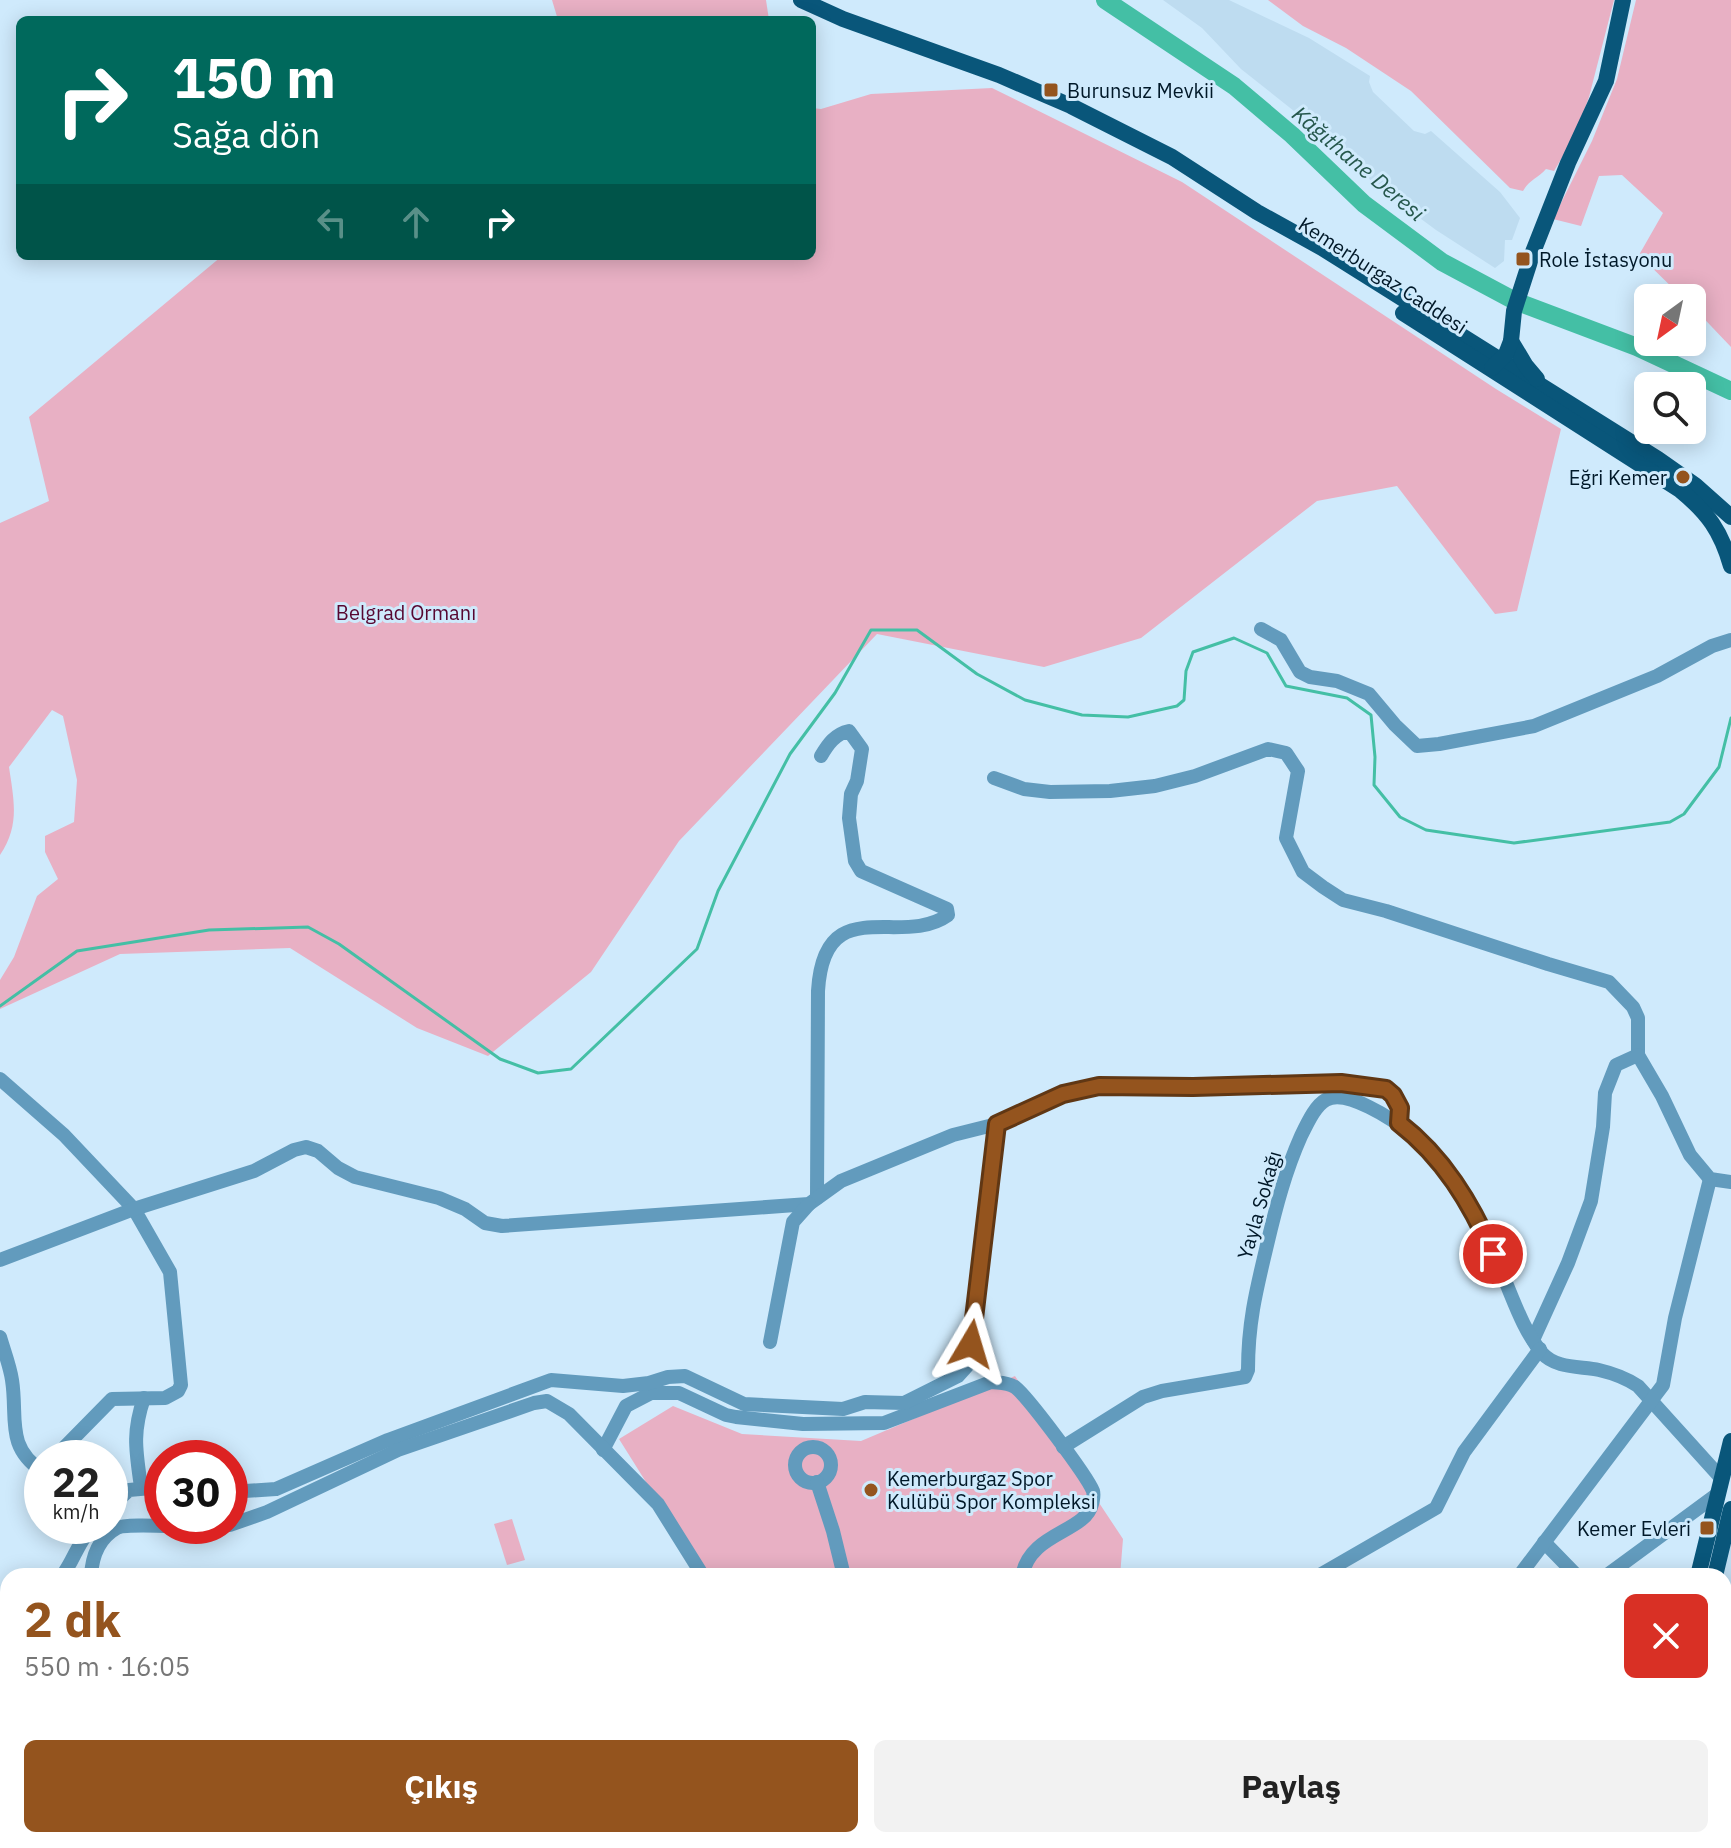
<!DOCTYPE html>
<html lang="tr">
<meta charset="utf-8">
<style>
body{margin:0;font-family:"IBM Plex Sans",sans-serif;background:#f2f2f2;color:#222;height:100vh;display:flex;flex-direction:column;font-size:30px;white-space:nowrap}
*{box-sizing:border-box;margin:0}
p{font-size:26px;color:#767676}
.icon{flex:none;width:44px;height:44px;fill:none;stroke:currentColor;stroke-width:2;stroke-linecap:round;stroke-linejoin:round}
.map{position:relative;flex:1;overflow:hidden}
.sheet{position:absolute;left:0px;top:1568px;width:1732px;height:280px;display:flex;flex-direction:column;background:#fff;border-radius:24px 24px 0 0;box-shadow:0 4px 20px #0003}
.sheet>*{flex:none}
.banner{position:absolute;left:16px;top:16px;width:800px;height:244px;border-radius:12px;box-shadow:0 4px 20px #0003;background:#00695c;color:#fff;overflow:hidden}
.needle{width:52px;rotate:213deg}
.buttons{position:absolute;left:1634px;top:284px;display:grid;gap:16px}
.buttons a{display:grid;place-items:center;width:72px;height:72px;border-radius:12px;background:#fff;box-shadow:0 4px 20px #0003;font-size:40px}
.speed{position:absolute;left:24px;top:1440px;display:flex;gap:16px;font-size:40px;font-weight:700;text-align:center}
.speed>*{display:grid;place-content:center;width:104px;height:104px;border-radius:50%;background:#fff;box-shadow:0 4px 20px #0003;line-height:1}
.speed small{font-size:20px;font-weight:400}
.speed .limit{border:12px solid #d22;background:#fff;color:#111}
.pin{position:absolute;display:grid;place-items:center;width:68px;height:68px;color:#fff;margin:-34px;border:4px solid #fff;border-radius:50%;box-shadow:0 2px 8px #0007}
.me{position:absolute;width:88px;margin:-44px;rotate:7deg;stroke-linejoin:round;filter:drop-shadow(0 0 6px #0008)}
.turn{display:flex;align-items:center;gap:28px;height:168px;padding:0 24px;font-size:36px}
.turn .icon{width:104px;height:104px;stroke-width:2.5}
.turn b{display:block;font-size:56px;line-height:68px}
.lanes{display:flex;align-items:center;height:76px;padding:0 24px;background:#0003;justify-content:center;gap:40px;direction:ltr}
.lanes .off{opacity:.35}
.round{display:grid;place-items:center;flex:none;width:84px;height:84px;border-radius:12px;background:#f2f2f2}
.headline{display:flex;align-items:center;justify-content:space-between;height:136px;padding:0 24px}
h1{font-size:48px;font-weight:800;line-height:60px;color:#94541e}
.button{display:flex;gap:16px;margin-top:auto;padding:16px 24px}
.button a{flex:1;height:92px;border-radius:12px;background:#94541e;color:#fff;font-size:32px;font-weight:800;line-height:92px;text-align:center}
.button a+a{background:#f2f2f2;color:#222}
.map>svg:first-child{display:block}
.built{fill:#bedcf0}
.green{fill:#e8b0c4}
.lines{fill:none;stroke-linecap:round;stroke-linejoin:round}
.stream{stroke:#44bfa5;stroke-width:3}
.river{stroke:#44bfa5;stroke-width:18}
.minor{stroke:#629bbd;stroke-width:14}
.major{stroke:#09567a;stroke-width:16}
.route-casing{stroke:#603714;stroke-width:20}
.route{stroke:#94541e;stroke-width:14}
.poi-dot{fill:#94541e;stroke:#cfeafc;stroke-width:3}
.labels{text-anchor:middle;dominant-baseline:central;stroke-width:6;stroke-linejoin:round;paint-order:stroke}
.poi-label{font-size:20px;fill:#001828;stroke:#cfeafc;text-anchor:start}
.street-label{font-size:20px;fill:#001828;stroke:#cfeafc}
.park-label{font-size:20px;fill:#570731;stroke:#cfeafc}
.water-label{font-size:22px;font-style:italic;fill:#25574c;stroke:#cfeafc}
</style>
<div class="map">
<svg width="1731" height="1848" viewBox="0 0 1731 1848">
<rect width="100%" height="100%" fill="#cfeafc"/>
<!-- built -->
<g class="built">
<polygon points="1163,0 1229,0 1309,38 1370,76 1369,82 1373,92 1414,131 1425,134 1431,131 1500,192 1520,218 1512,240 1505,240 1504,261 1495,268 1436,230 1378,187 1299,115 1241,69 1202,28"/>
<polygon points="1731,1534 1731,1733 1724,1732 1724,1576 1722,1576"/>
</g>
<!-- green -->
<g class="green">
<polygon points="552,0 766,0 769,20 558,20"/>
<path d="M1268 0H1614L1589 97 1575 136 1554 171 1546 169C1538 178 1529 180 1523 191L1510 188 1411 91 1346 48 1303 26Z"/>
<polygon points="1636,0 1731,0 1731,347 1692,306 1692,298 1683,298 1639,255 1663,213 1622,175 1599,176 1581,226 1553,219 1592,141 1617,79"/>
<path d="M992 88 1182 182 1496 389 1561 429 1517 611 1495 614 1397 486 1317 501 1141 638 1044 667 877 634 679 841 591 972 488 1056 417 1028 290 948 120 954 0 1009V980L14 957 37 896 58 879 45 852V836L74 822 77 780 63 716 52 710 9 767C14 801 20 825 0 855V523L49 501 29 417 222 256H812V108L821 109 871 94Z"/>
<polygon points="1015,1376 1123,1539 1120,1576 705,1576 619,1439 673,1406 742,1434 861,1441"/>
<polygon points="512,1519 525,1560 507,1565 494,1524"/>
<polygon points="154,1840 254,1840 257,1848 158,1848"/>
<polygon points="498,1840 946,1840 939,1848 490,1848"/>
</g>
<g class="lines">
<!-- stream -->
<polyline class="stream" points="0,1006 77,951 209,930 308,927 339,944 500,1059 538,1073 571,1069 697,949 718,891 790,754 835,693 871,630 917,630 977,674 1025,700 1082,715 1128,717 1177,706 1184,700 1186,671 1193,652 1234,638 1267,653 1286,686 1347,698 1371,715 1375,757 1374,785 1400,817 1426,830 1514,843 1670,822 1684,814 1719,767 1731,718"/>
<!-- river -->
<polyline class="river" points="1105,0 1234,86 1292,135 1364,204 1442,262 1515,301 1637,347 1731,391"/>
<!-- minor -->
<g class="minor">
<polyline points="1261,629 1281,640 1300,672 1310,677 1337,681 1369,694 1395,725 1417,746 1439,744 1534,726 1657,676 1712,646 1731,640"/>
<polyline points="994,778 1024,789 1050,792 1110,791 1155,786 1195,776 1268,749 1286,753 1298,771 1286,838 1303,872 1323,887 1343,900 1386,911 1548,964 1609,982 1633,1007 1638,1018 1638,1055 1662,1096 1690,1155 1710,1179 1731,1182"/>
<polyline points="0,1079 64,1135 134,1209 170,1272 181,1385 178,1391 165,1398 112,1399 54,1458"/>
<path d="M817 1198 818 991C824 889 901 949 948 915L947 909 861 871 855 861 849 818 851 794 857 781 862 749 849 731C835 734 828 744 821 756"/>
<path d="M0 1260 134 1209 254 1171 294 1150 306 1147 318 1151 338 1168 355 1177 439 1198 465 1209 485 1223 502 1226 809 1204 841 1181 953 1135 997 1124 1063 1094 1099 1086 1341 1083C1365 1085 1411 1085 1399 1123"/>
<path d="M0 1337C4 1351 10 1366 12 1380 18 1418 5 1446 42 1471"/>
<polyline points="1533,1340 1568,1263 1591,1201 1603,1127 1605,1093 1616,1065 1638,1055"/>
<polyline points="770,1342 793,1222 809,1204"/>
<path d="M1063 1447 1143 1397 1162 1391 1245 1377 1248 1370C1248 1323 1256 1291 1267 1245 1276 1207 1285 1172 1301 1136 1319 1099 1327 1086 1369 1107 1441 1142 1473 1207 1504 1278 1515 1304 1524 1331 1542 1353 1556 1369 1581 1366 1599 1370 1612 1373 1626 1378 1638 1386L1722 1479"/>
<circle cx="813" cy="1465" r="18"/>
<path d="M603 1450 626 1406 651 1393H679L726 1415 736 1417 803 1424 884 1423 991 1382C1000 1383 1007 1382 1015 1387 1028 1397 1087 1476 1093 1491 1094 1494 1093 1501 1092 1504 1085 1533 1030 1532 1022 1576"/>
<polyline points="817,1482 833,1531 844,1576"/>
<path d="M141 1487C136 1451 132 1433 144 1398"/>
<polyline points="230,1492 276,1489 388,1440 551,1380 623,1386 649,1383 668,1377 685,1376 744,1404 843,1409 865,1402 904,1403 958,1376 967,1366 997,1124"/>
<polyline points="110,1508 129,1490 162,1487"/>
<polyline points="230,1525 267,1512 398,1450 534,1403 547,1401 569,1414 658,1504 703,1576"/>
<polyline points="1544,1542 1577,1576"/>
<path d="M62 1576C74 1560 79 1540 93 1526"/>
<path d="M91 1576C92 1557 99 1538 117 1528 128 1522 199 1529 219 1526"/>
<polyline points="1318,1576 1436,1508 1464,1452 1540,1349"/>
<polyline points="1519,1576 1663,1385 1675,1318 1710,1179"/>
<polyline points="1606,1576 1719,1493"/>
<polyline points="1724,1740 1731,1740"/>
<polyline points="105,1840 105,1848"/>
<polyline points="1115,1840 1119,1848"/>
<polyline points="1212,1840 1214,1848"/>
<polyline points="1297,1840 1302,1848"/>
<polyline points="1481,1840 1483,1848"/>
<polyline points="318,1848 321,1840"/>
<polyline points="471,1848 480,1840"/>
<polyline points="817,1848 819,1840"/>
<polyline points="923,1848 930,1840"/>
<polyline points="974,1848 982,1840"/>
<polyline points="1088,1848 1094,1840"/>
<polyline points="1277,1848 1287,1840"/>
<polyline points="1394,1848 1405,1840"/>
</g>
<!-- major -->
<g class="major">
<polyline points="801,0 843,19 999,75 1071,106 1172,157 1257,212 1322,248 1658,459 1695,485 1731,517"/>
<path d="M1403 313 1680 490C1708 513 1721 531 1731 566"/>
<polyline points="1511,341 1526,366 1537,379"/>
<polyline points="1492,368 1506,354 1511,341 1514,311 1533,252 1568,163 1606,81 1623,0"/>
<polyline points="1698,1576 1731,1441"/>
<polyline points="1715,1576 1731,1509"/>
<polyline points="1635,1848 1637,1840"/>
<polyline points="1653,1848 1655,1840"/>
</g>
</g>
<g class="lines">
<defs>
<path id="route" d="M971 1344 997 1124 1063 1094 1099 1086 1193 1087 1341 1083 1386 1089 1393 1095 1400 1108 1399 1123C1443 1157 1471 1203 1493 1254"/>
</defs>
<!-- route casing -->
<use href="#route" class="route-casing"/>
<!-- route -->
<use href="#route" class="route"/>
</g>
<!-- markers -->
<g class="poi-dot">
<rect x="1043" y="82" width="16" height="16" rx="4"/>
<rect x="1515" y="251" width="16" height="16" rx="4"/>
<circle cx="1683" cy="477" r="8"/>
<circle cx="871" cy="1490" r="8"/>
<rect x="1699" y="1520" width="16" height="16" rx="4"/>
</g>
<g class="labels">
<!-- poi labels -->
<g class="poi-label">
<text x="1067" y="90">Burunsuz Mevkii</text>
<text x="1539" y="259">Role İstasyonu</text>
<text x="1667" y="477" text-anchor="end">Eğri Kemer</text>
<text x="887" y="1478">Kemerburgaz Spor<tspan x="887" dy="23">Kulübü Spor Kompleksi</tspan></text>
<text x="1691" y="1528" text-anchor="end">Kemer Evleri</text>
</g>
<!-- street labels -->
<g class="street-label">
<text transform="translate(1383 275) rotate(33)">Kemerburgaz Caddesi</text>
<text transform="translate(1259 1205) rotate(-74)">Yayla Sokağı</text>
</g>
<!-- park labels -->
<g class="park-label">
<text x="406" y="612">Belgrad Ormanı</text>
</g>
<!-- water labels -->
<g class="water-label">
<text transform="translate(1359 163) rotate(40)">Kâğıthane Deresi</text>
</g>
</g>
</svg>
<div class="buttons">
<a><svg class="needle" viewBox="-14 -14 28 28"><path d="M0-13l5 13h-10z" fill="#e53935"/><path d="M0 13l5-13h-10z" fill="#767676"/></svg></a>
<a><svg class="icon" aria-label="search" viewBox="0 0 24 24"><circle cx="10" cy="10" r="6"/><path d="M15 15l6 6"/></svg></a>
</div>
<div class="speed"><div>22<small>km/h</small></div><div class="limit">30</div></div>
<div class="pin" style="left:1493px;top:1254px;background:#d93025"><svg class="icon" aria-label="arrive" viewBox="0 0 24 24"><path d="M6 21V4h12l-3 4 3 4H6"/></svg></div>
<svg class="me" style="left:971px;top:1344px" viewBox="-20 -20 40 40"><path d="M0-17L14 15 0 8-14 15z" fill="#94541e" stroke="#fff" stroke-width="4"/></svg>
<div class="banner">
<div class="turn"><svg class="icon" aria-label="right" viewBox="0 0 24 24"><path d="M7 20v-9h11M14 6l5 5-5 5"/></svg><div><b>150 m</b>Sağa dön</div></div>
<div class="lanes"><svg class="icon off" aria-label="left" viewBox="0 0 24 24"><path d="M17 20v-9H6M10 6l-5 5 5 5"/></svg><svg class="icon off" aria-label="ahead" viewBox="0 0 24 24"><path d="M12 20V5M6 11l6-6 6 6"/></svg><svg class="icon" aria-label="right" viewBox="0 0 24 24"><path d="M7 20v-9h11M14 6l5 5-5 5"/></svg></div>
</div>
<section class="sheet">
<div class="headline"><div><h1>2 dk</h1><p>550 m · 16:05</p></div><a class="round" style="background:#d93025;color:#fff"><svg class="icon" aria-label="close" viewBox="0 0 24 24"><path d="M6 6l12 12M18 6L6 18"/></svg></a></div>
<div class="button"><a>Çıkış</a><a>Paylaş</a></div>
</section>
</div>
